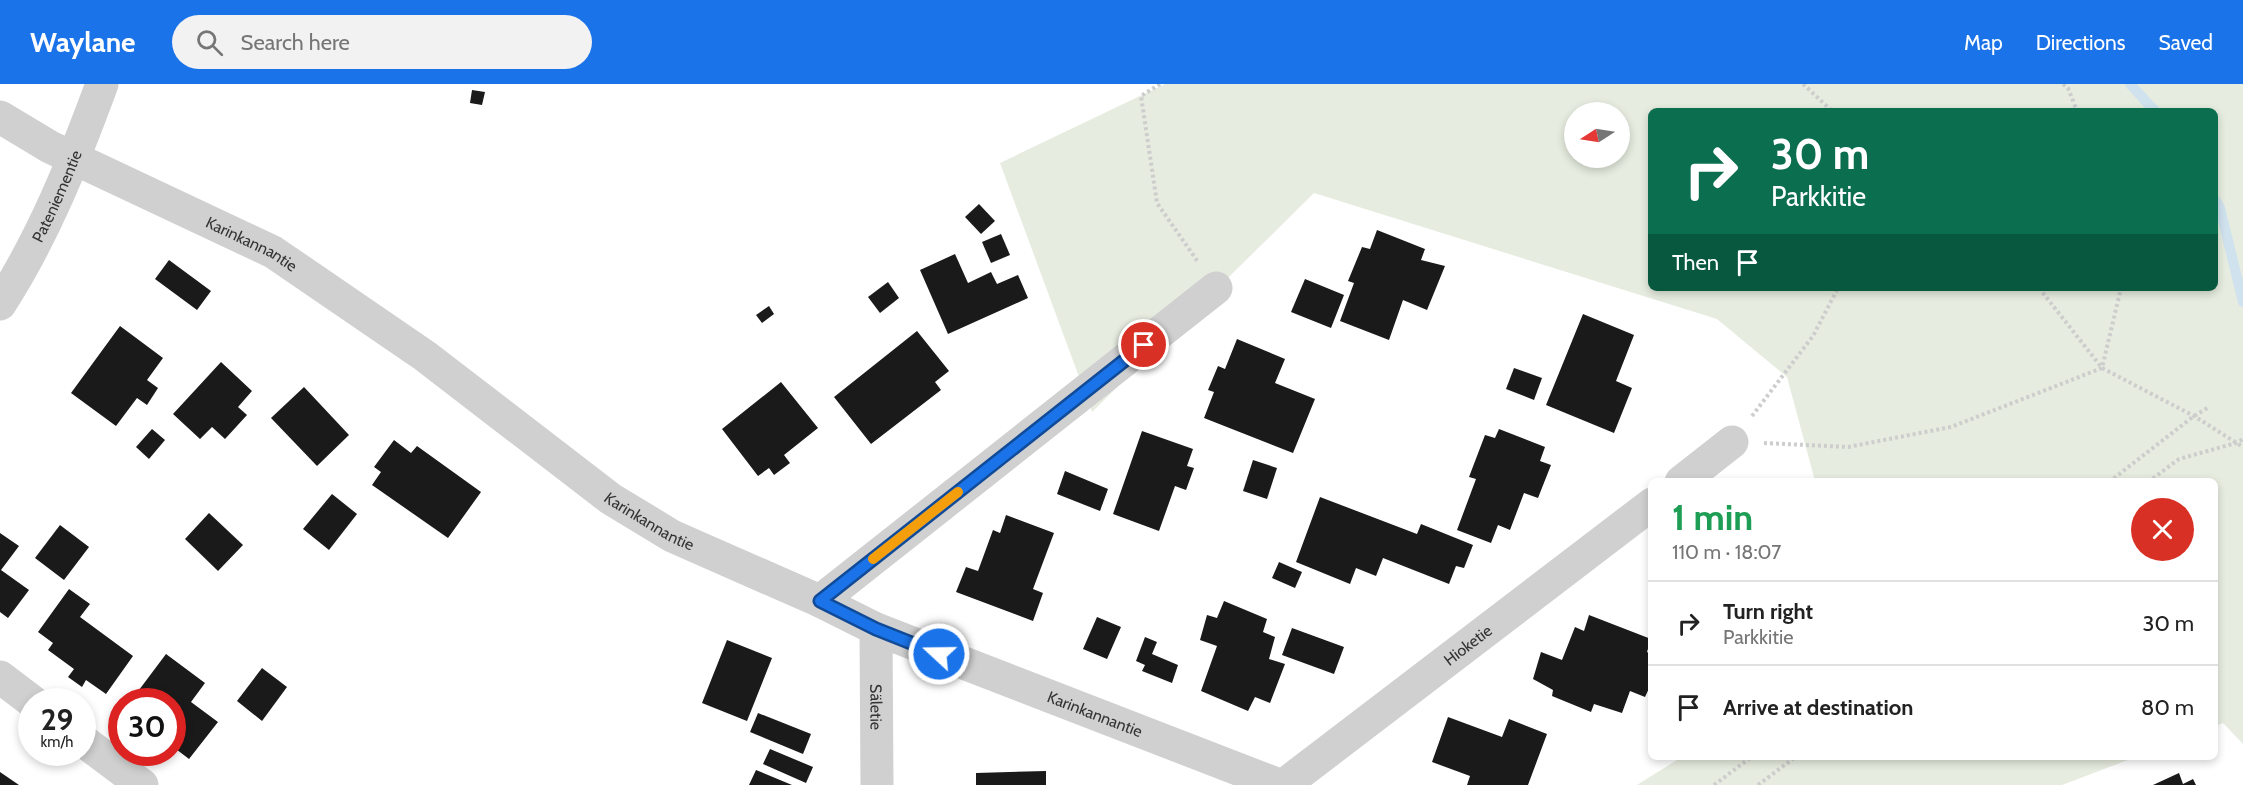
<!DOCTYPE html>
<meta charset="utf-8">
<style>
body{margin:0;font-family:Cabin,sans-serif;background:#f2f2f2;color:#222;height:100vh;display:flex;flex-direction:column;font-size:22px;white-space:nowrap}
*{box-sizing:border-box;margin:0}
p{font-size:20px;color:#767676}
.icon{flex:none;width:33px;height:33px;fill:none;stroke:currentColor;stroke-width:2;stroke-linecap:round;stroke-linejoin:round}
.map{position:relative;flex:1;overflow:hidden}
.panel{position:absolute;left:1648px;top:394px;width:570px;height:282px;display:flex;flex-direction:column;background:#fff;border-radius:9px;box-shadow:0 3px 9px #0003}
.panel>*{flex:none}
.hud{position:absolute;left:1648px;top:24px;width:570px;height:183px;border-radius:9px;box-shadow:0 3px 9px #0003;background:#0b6e4f;color:#fff;overflow:hidden}
.needle{width:39px;rotate:258deg}
.tools{position:absolute;left:1564px;top:18px;display:grid;gap:12px}
.tools a{display:grid;place-items:center;width:66px;height:66px;border-radius:50%;background:#fff;box-shadow:0 3px 9px #0003;font-size:30px}
.speed{position:absolute;left:18px;top:604px;display:flex;gap:12px;font-size:30px;font-weight:700;text-align:center}
.speed>*{display:grid;place-content:center;width:78px;height:78px;border-radius:50%;background:#fff;box-shadow:0 3px 9px #0003;line-height:1}
.speed small{font-size:15px;font-weight:400}
.speed .limit{border:9px solid #d22;background:#fff;color:#111}
.pin{position:absolute;display:grid;place-items:center;width:51px;height:51px;color:#fff;margin:-26px;border:3px solid #fff;border-radius:50%;box-shadow:0 2px 6px #0007}
.me{position:absolute;width:66px;margin:-33px;rotate:291deg;stroke-linejoin:round;filter:drop-shadow(0 0 4px #0008)}
.turn{display:flex;align-items:center;gap:21px;height:126px;padding:0 24px;font-size:27px}
.turn .icon{width:78px;height:78px;stroke-width:2.5}
.turn b{display:block;font-size:42px;line-height:51px}
.then{display:flex;align-items:center;height:57px;padding:0 24px;background:#0003;gap:12px;font-size:22px}
.round{display:grid;place-items:center;flex:none;width:63px;height:63px;border-radius:32px;background:#f2f2f2}
.summary{display:flex;align-items:center;justify-content:space-between;height:102px;padding:0 24px}
h1{font-size:36px;font-weight:800;line-height:45px;color:#1e9e55}
ul{padding:0;list-style:none}
li{display:flex;align-items:center;gap:18px;height:84px;padding:0 24px;border-top:2px solid #e0e0e0}
li div{flex:1}
li b{display:block;font-size:22px}
li em{font-style:normal}
header{display:flex;align-items:center;gap:36px;box-sizing:border-box;height:84px;padding:0 30px;background:#1a73e8;color:#fff}
header strong{font-size:28px}
nav{display:flex;gap:33px;margin-inline-start:auto;font-size:21px}
.search{width:420px;height:54px;background:#f2f2f2;display:flex;align-items:center;gap:15px;box-sizing:border-box;padding:0 21px;border-radius:33px;color:#767676;font-size:22px}
.map>svg:first-child{display:block}
.green{fill:#e6ecdf;fill-rule:evenodd}
.lines{fill:none;stroke-linecap:round;stroke-linejoin:round}
.stream{stroke:#cfe2ee;stroke-width:10}
.building{fill:#1a1a1a}
.path{stroke:#cdcdcd;stroke-width:4;stroke-dasharray:3 3;stroke-linecap:butt}
.minor{stroke:#d0d0d0;stroke-width:33}
.tertiary{stroke:#d0d0d0;stroke-width:33}
.route-casing{stroke:#114b97;stroke-width:15}
.route{stroke:#1a73e8;stroke-width:10}
.slow{stroke:#f59e0b;stroke-width:10}
.labels{text-anchor:middle;dominant-baseline:central;stroke-width:6;stroke-linejoin:round;paint-order:stroke}
.street-label{font-size:16px;fill:#333;stroke:#fff}
</style>
<header>
<strong>Waylane</strong>
<div class="search"><svg class="icon" aria-label="search" viewBox="0 0 24 24"><circle cx="10" cy="10" r="6"/><path d="M15 15l6 6"/></svg>Search here</div>
<nav><a>Map</a><a>Directions</a><a>Saved</a></nav>
</header>
<div class="map">
<svg width="2243" height="701" viewBox="0 0 2243 701">
<rect width="100%" height="100%" fill="#fff"/>
<!-- green -->
<g class="green">
<path d="M1165 0H2243V660L2223 639 2216 642V398L1815 397 1787 293 1717 235 1314 109 1092 328 1000 79ZM1652 27H2216V204H1652ZM1575 28H1620V74H1575Z"/>
<polygon points="1680,674 2133,674 2062,701 1637,701"/>
</g>
<g class="lines">
<!-- stream -->
<g class="stream">
<polyline points="2130,0 2155,27"/>
<polyline points="2216,117 2220,124 2243,218"/>
</g>
</g>
<!-- building -->
<g class="building">
<polygon points="472,6 485,8 482,21 470,19"/>
<polygon points="979,120 995,137 981,150 965,133"/>
<polygon points="1377,146 1425,165 1421,176 1445,182 1427,226 1403,216 1389,256 1340,237 1354,199 1348,197 1362,163 1370,165"/>
<polygon points="1001,150 1010,171 991,179 982,158"/>
<polygon points="955,170 968,199 991,188 997,200 1018,191 1028,214 948,250 920,186"/>
<polygon points="169,176 211,207 197,226 155,195"/>
<polygon points="1305,195 1344,211 1331,244 1291,228"/>
<polygon points="888,198 899,214 880,229 868,213"/>
<polygon points="769,222 774,230 762,239 756,231"/>
<polygon points="1583,230 1634,251 1616,297 1632,304 1614,349 1546,321"/>
<polygon points="120,242 163,274 147,296 158,304 147,321 137,314 116,342 71,309"/>
<polygon points="917,247 949,287 935,298 941,306 871,360 834,313"/>
<polygon points="1237,255 1285,275 1275,299 1315,315 1293,369 1204,334 1214,308 1208,306 1218,282 1225,285"/>
<polygon points="221,278 252,307 238,323 247,331 225,355 212,343 200,355 173,330"/>
<polygon points="1514,284 1542,294 1534,316 1506,305"/>
<polygon points="781,298 818,344 784,371 790,379 774,391 769,384 758,392 722,345"/>
<polygon points="304,303 349,351 317,382 271,334"/>
<polygon points="152,345 165,356 149,375 136,363"/>
<polygon points="1499,345 1545,363 1540,377 1551,381 1538,414 1524,409 1510,446 1498,441 1491,459 1457,446 1476,395 1469,393 1485,351 1495,354"/>
<polygon points="1142,347 1193,365 1187,382 1194,384 1186,406 1175,402 1159,447 1113,430"/>
<polygon points="394,356 411,369 417,362 481,408 448,454 372,401 381,388 374,383"/>
<polygon points="1253,376 1277,384 1267,415 1243,407"/>
<polygon points="1065,387 1108,405 1100,427 1057,410"/>
<polygon points="332,410 357,430 329,466 303,445"/>
<polygon points="1320,413 1417,450 1421,440 1473,461 1464,484 1456,482 1449,500 1383,474 1376,492 1356,484 1350,500 1296,478"/>
<polygon points="209,429 243,461 218,487 185,455"/>
<polygon points="1006,431 1054,449 1033,505 1043,509 1033,537 956,508 966,483 978,487 993,446 1000,449"/>
<polygon points="60,441 89,463 64,496 35,474"/>
<polygon points="0,449 19,462 1,486 29,506 8,534 0,528"/>
<polygon points="1279,478 1302,488 1295,504 1272,494"/>
<polygon points="69,505 90,520 80,533 133,572 106,610 86,596 82,603 68,593 74,585 48,566 53,559 38,548"/>
<polygon points="1224,517 1267,535 1263,548 1275,553 1269,575 1285,580 1270,619 1255,613 1248,627 1201,607 1217,562 1200,556 1207,531 1217,534"/>
<polygon points="1589,531 1651,555 1647,568 1652,571 1652,598 1645,613 1630,607 1622,629 1594,620 1591,628 1552,612 1553,606 1533,595 1541,568 1562,576 1575,543 1584,547"/>
<polygon points="1097,533 1121,543 1107,575 1083,565"/>
<polygon points="1292,544 1344,563 1334,590 1282,571"/>
<polygon points="1145,553 1157,558 1152,570 1178,581 1172,599 1142,587 1145,581 1136,577"/>
<polygon points="727,556 772,574 747,637 702,619"/>
<polygon points="166,570 205,599 191,618 218,638 189,675 172,662 172,618 130,618"/>
<polygon points="262,584 287,603 262,637 237,617"/>
<polygon points="758,629 811,650 803,670 750,648"/>
<polygon points="1448,633 1502,653 1509,635 1547,650 1528,701 1467,701 1470,692 1432,678"/>
<polygon points="770,665 813,683 806,699 763,680"/>
<polygon points="756,686 792,701 749,701"/>
<polygon points="1046,687 1046,701 976,701 976,689"/>
<polygon points="0,688 19,701 0,701"/>
<polygon points="2179,689 2183,700 2193,695 2196,701 2153,701"/>
</g>
<g class="lines">
<!-- path -->
<g class="path">
<polyline points="1160,0 1141,12 1157,119 1198,178"/>
<polyline points="1803,0 1832,27"/>
<polyline points="2063,0 2068,4 2077,27"/>
<polyline points="2039,204 2102,284 2194,332 2243,363"/>
<polyline points="1752,332 1813,252 1838,204"/>
<polyline points="1764,359 1848,363 1951,343 2102,284 2121,204"/>
<polyline points="2109,398 2194,332 2209,323"/>
<polyline points="2148,398 2179,375 2236,359 2243,355"/>
<polyline points="1714,701 1750,674"/>
<polyline points="1758,701 1794,674"/>
</g>
<!-- minor -->
<g class="minor">
<path id="s1" d="M0 33 50 63 273 168 425 272 611 415 672 452 820 517 876 545 1279 701"/>
<polyline points="1681,398 1732,358"/>
<polyline points="820,517 1216,204"/>
<path id="s2" d="M876 545 877 701"/>
<polyline points="0,593 33,618"/>
<polyline points="82,656 142,701"/>
<path id="s3" d="M1284 701 1652 420"/>
</g>
<!-- tertiary -->
<path class="tertiary" id="s4" d="M0 220C44 152 74 76 102 0"/>
</g>
<g class="lines">
<defs>
<polyline id="route" points="939,570 876,545 820,517 1144,261"/>
</defs>
<!-- route casing -->
<use href="#route" class="route-casing"/>
<!-- route -->
<use href="#route" class="route"/>
<!-- slow -->
<polyline class="slow" points="873,475 958,408"/>
</g>
<g class="labels">
<!-- street labels -->
<g class="street-label">
<text stroke="none"><textPath href="#s4" startOffset="122">Pateniementie</textPath></text>
<text stroke="none"><textPath href="#s1" startOffset="282">Karinkannantie</textPath></text>
<text stroke="none"><textPath href="#s1" startOffset="768">Karinkannantie</textPath></text>
<text stroke="none"><textPath href="#s3" startOffset="231">Hioketie</textPath></text>
<text stroke="none"><textPath href="#s2" startOffset="78">Säletie</textPath></text>
<text stroke="none"><textPath href="#s1" startOffset="1254">Karinkannantie</textPath></text>
</g>
</g>
</svg>
<div class="tools">
<a><svg class="needle" viewBox="-14 -14 28 28"><path d="M0-13l5 13h-10z" fill="#e53935"/><path d="M0 13l5-13h-10z" fill="#767676"/></svg></a>
</div>
<div class="speed"><div>29<small>km/h</small></div><div class="limit">30</div></div>
<div class="pin" style="left:1144px;top:261px;background:#d93025"><svg class="icon" aria-label="arrive" viewBox="0 0 24 24"><path d="M6 21V4h12l-3 4 3 4H6"/></svg></div>
<svg class="me" style="left:939px;top:570px" viewBox="-20 -20 40 40"><circle r="17" fill="#1a73e8" stroke="#fff" stroke-width="3"/><path d="M0-11L8 9 0 5-8 9z" fill="#fff"/></svg>
<div class="hud">
<div class="turn"><svg class="icon" aria-label="right" viewBox="0 0 24 24"><path d="M7 20v-9h11M14 6l5 5-5 5"/></svg><div><b>30 m</b>Parkkitie</div></div>
<div class="then">Then<svg class="icon" aria-label="arrive" viewBox="0 0 24 24"><path d="M6 21V4h12l-3 4 3 4H6"/></svg></div>
</div>
<section class="panel">
<div class="summary"><div><h1>1 min</h1><p>110 m · 18:07</p></div><a class="round" style="background:#d93025;color:#fff"><svg class="icon" aria-label="close" viewBox="0 0 24 24"><path d="M6 6l12 12M18 6L6 18"/></svg></a></div>
<ul>
<li><svg class="icon" aria-label="right" viewBox="0 0 24 24"><path d="M7 20v-9h11M14 6l5 5-5 5"/></svg><div><b>Turn right</b><p>Parkkitie</p></div><em>30 m</em></li>
<li><svg class="icon" aria-label="arrive" viewBox="0 0 24 24"><path d="M6 21V4h12l-3 4 3 4H6"/></svg><div><b>Arrive at destination</b></div><em>80 m</em></li>
</ul>
</section>
</div>
